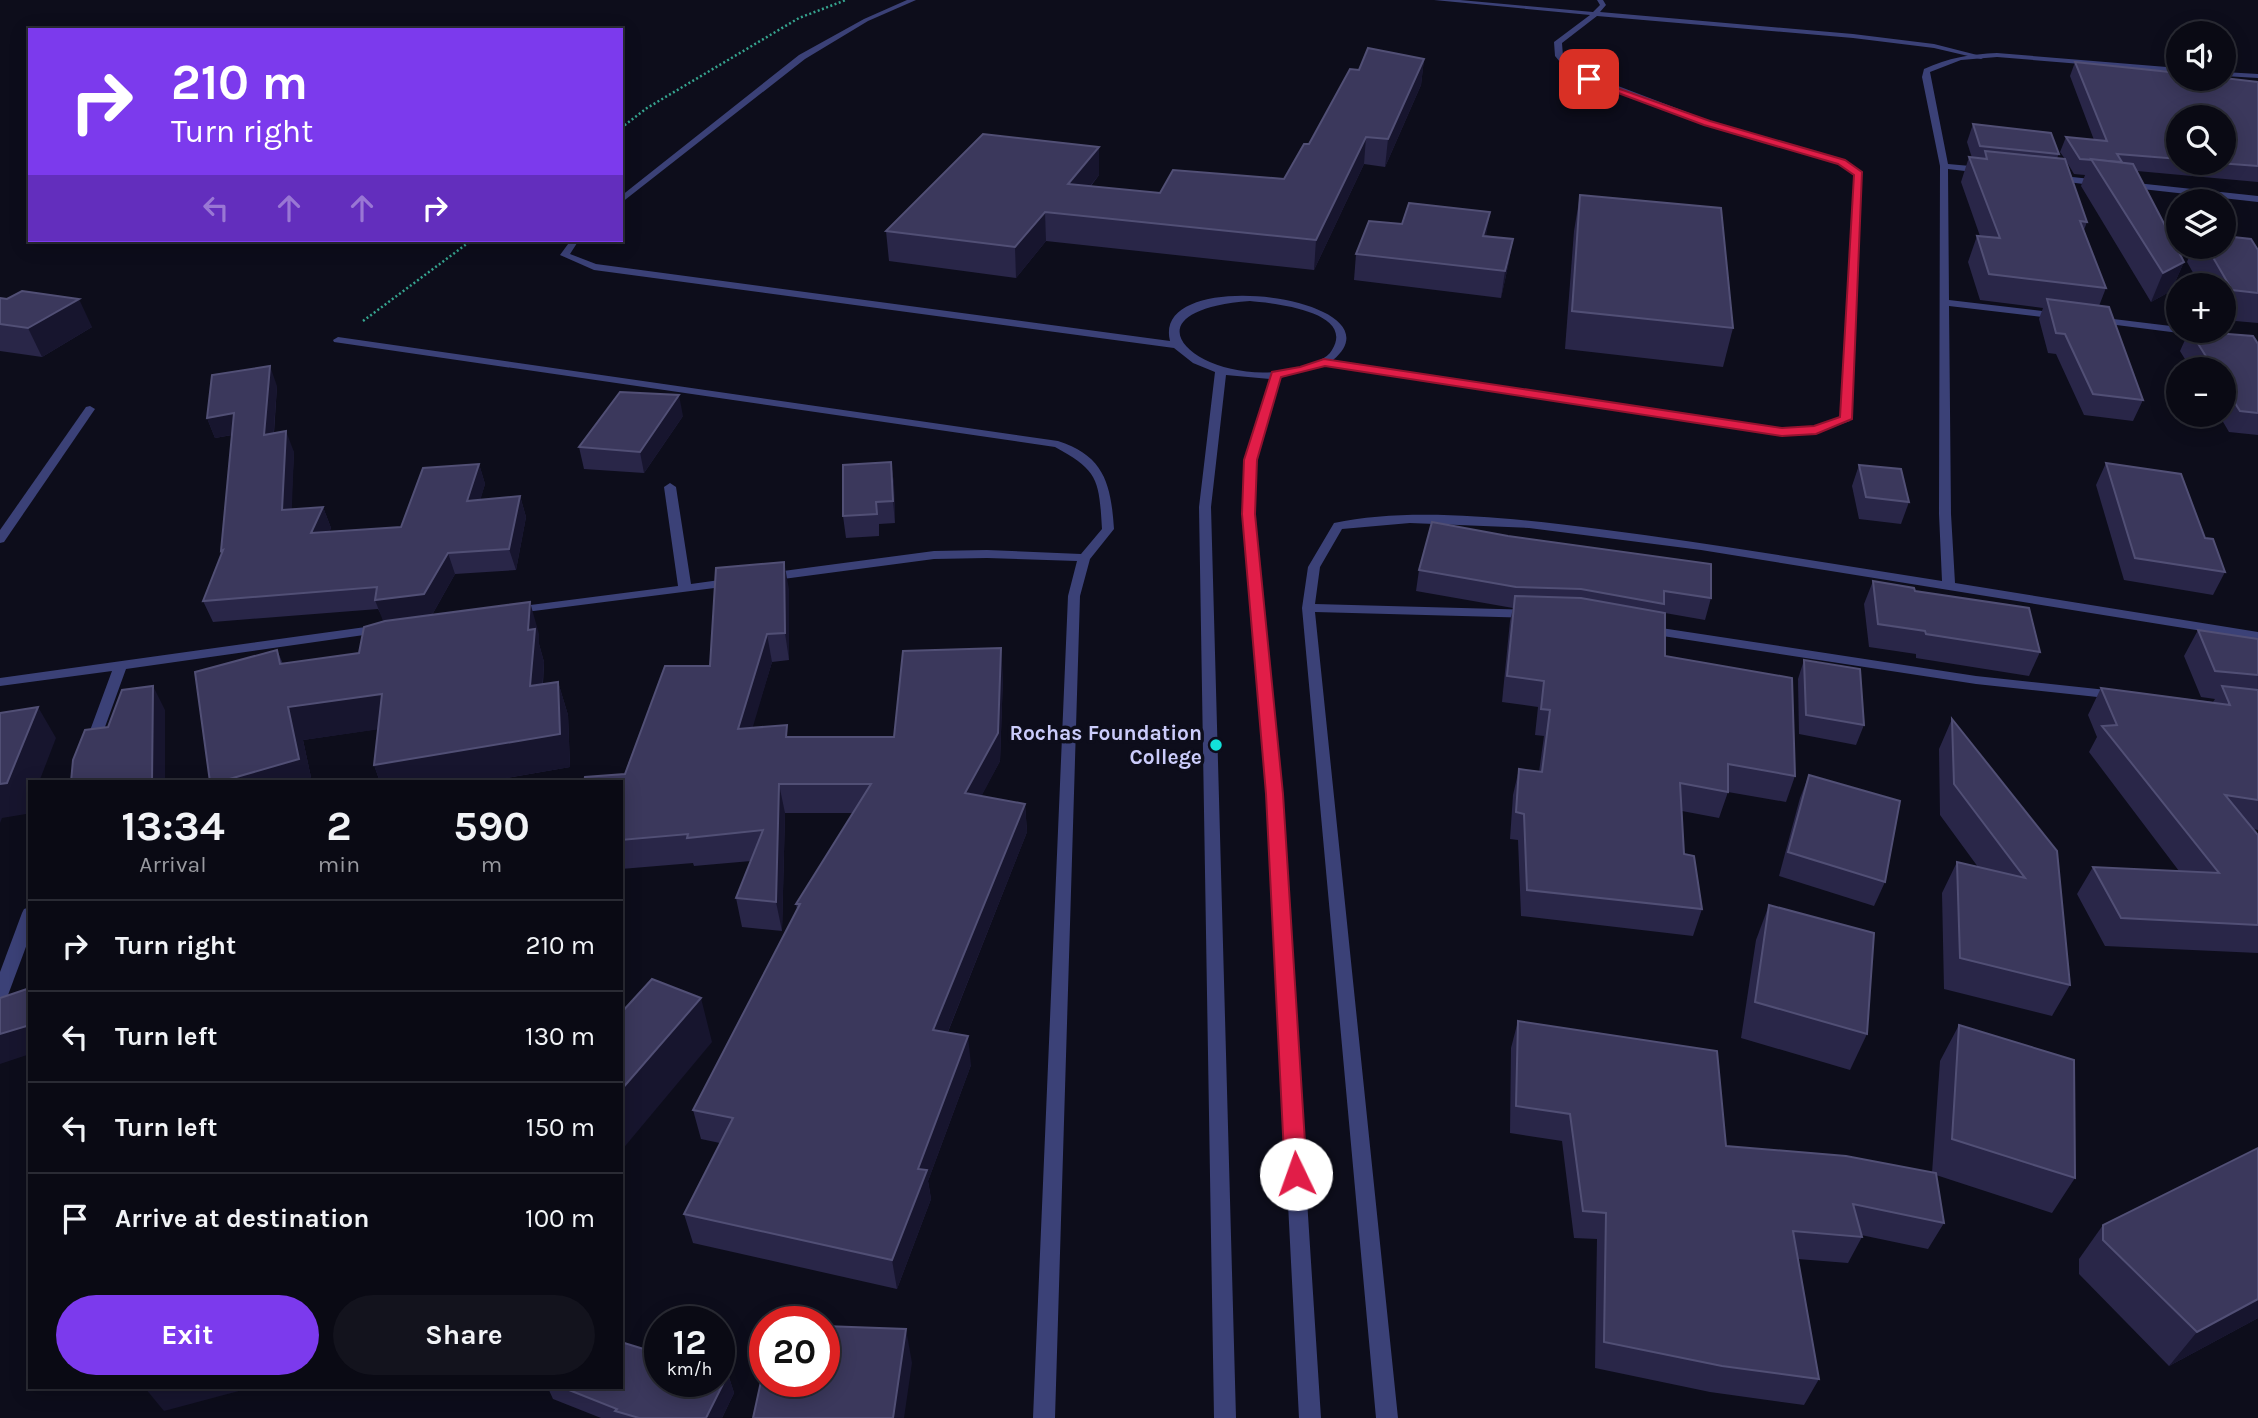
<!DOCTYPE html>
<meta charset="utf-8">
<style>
body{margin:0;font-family:Karla,sans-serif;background:#13131d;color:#f1f3f6;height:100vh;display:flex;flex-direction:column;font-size:26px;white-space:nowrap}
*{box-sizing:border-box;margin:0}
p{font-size:23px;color:#999aa0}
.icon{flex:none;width:38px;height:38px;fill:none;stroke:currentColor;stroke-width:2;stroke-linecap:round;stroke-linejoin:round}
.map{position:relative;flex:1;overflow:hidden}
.details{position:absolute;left:28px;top:780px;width:595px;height:609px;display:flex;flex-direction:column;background:#0a0a14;border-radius:0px;box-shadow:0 4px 18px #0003,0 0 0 2px #2a2b34}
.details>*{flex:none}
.hud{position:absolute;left:28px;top:28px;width:595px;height:214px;border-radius:0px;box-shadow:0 4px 18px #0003,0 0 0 2px #2a2b34;background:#7c3aed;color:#fff;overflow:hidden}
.fabs{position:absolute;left:2166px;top:21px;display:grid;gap:14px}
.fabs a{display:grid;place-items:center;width:70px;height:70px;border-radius:50%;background:#0a0a14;box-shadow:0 4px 18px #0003,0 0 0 2px #2a2b34;font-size:35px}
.speed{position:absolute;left:644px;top:1306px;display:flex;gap:14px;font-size:35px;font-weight:700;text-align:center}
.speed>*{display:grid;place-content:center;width:91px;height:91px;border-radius:50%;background:#0a0a14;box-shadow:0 4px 18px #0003,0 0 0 2px #2a2b34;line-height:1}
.speed small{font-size:18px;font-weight:400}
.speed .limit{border:10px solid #d22;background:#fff;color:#111}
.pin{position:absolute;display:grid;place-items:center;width:60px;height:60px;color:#fff;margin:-30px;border-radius:14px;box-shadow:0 4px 10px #0006}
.me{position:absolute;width:77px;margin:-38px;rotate:357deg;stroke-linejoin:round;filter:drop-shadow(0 0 5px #0008)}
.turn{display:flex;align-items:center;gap:24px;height:147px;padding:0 28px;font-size:32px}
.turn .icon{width:91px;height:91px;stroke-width:2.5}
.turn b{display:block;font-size:49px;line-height:60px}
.lanes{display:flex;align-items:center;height:66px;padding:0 28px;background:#0003;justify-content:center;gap:35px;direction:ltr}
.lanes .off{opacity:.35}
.eta{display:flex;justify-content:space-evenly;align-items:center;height:119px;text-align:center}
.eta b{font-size:42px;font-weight:700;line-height:49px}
.action{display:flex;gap:14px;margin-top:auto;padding:14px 28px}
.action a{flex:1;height:80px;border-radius:42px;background:#7c3aed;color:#fff;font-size:28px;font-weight:700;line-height:80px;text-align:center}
.action a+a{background:#13131d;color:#f1f3f6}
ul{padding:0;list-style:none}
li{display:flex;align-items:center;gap:21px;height:91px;padding:0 28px;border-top:2px solid #2a2b34}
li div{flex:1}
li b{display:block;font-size:26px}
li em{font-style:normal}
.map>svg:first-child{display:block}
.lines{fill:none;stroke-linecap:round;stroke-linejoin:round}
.path{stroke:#36a48f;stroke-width:2.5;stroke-dasharray:2 2.5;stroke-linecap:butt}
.lane{fill:#3b4177;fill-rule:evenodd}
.street{fill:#3b4177;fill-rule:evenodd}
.wall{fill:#292648;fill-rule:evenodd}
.shaded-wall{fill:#17152e}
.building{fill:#3b385c;stroke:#514f75;stroke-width:2}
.route{fill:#e11d48;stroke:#92132f;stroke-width:2}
.poi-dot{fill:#12e0d9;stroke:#0d0d1b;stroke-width:2.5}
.labels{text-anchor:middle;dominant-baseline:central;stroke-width:7;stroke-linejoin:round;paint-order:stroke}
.poi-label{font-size:21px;font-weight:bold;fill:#cbccfb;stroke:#0d0d1b;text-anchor:end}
</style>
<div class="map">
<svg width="2258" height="1418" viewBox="0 0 2258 1418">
<rect width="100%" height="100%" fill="#0d0d1b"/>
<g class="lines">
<!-- path -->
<g class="path">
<polyline points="621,128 647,108 799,18 846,0"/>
<polyline points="363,321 472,240"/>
</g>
<!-- lane -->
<g class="lane">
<polygon points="907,0 916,0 868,21 805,59 621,203 621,196 799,55 864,19"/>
<path d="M1434 0H1460L1593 12 1600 5 1597 0H1603L1606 5 1600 12 1853 34 1934 44 1985 57 1981 59 1934 48 1853 38 1597 16 1562 43 1563 56 1576 70 1710 121 1844 160 1862 172 1850 421 1816 433 1782 435 1324 365 1280 378 1256 460 1254 514 1281 794 1321 1418H1299L1267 794 1242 514 1244 460 1270 379 1226 375 1211 507 1236 1418H1214L1199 507 1215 372 1193 363 1174 348 594 270 560 255 571 240H579L570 254 596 264 1170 341C1150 262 1407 298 1333 360L1782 429 1815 427 1841 417 1855 175 1838 164 1704 125 1570 74 1555 56 1554 42 1590 15ZM1250 301C1272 303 1356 311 1332 350 1327 359 1313 363 1304 366 1213 396 1106 312 1250 301Z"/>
</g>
<!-- street -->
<g class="street">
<path d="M1997 53 2179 68V72L1997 57 1961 60 1930 72 1948 164 1982 167 1986 170 1982 173 1948 169 1949 300 2059 313 2064 316 2059 319 1949 306 1951 514 1955 583 2258 632V640L1701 550 1529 528 1410 523 1342 529 1320 567 1315 604 1531 610 1538 614 1531 618 1315 612 1398 1418H1376L1302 608 1308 567 1334 523C1412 506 1520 519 1599 529 1714 544 1828 563 1942 581L1939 514 1940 166 1922 77 1924 69C1948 58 1971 54 1997 53Z"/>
<polygon points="2224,72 2258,74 2258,78 2224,76"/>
<polygon points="2054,175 2100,180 2104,183 2100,186 2051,180 2050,178"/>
<polygon points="2127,182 2258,196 2258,202 2124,187 2123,185"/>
<polygon points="2097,317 2179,327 2179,331 2184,331 2179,333 2093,322 2093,318"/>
<path d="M338 337 1058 441C1105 456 1111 485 1114 529L1090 559 1080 596 1055 1418H1033L1068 596 1077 561 987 558 934 559 768 581 762 577 768 573 934 551 987 550 1081 554 1102 529C1099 480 1099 471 1055 447L334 342 333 340Z"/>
<polygon points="90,406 95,409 4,542 0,543 0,530 86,407"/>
<polygon points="670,483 676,487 691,584 734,578 740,582 738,585 510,614 509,611 515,607 678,586 664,487"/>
<polygon points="380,625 387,629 385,632 126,669 85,782 71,782 112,671 0,686 0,678"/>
<polygon points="1648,626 1976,676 2116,691 2123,695 2116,699 1976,684 1643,633 1641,630"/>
<polygon points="30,907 30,936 8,995 6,1000 0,1002 0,972 22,913 24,909"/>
</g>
</g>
<!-- wall -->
<g class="wall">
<polygon points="1424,59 1421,85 1385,167 1364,164 1314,270 1046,241 1016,278 889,261 886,231 1099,147 1099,175 1091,186 1160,193 1284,179 1359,70"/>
<path d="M2075 62 2258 82V182L2137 171 2184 262 2171 291 2151 302 2081 186 2085 175 2074 174 2065 159 2087 222 2084 230 2106 288 2099 306 2143 400 2133 421 2084 415 2056 354 2048 353 2039 319 2043 308 1980 300 1968 262 1977 236H1980L1961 182 1969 157 1972 158 1967 142 1973 124 2059 154 2057 158 2065 159 2060 152 2066 137 2094 140 2070 76ZM2179 117 2224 163H2179Z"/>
<polygon points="1580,195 1733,328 1723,367 1565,349 1574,231"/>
<polygon points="1402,224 1513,239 1508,266 1501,298 1354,280 1356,254"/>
<polygon points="2193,247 2224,247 2258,293 2258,323 2224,320 2224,285 2200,285 2187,262"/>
<polygon points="0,298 92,327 42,357 0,351"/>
<polygon points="2189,331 2258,344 2258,435 2229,432 2219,415 2224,415 2224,369 2191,369 2180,351"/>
<polygon points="277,386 274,433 294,452 291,509 323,507 331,528 329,532 401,527 479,464 485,484 480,500 520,496 526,517 516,570 455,574 432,615 539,634 539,644 544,662 543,684 558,682 568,715 570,767 483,782 380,782 374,765 378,729 303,740 312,782 210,782 277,650 283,664 359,653 385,621 378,609 213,622 203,601 222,553 221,551 232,435 215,438 207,418"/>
<polygon points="683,416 644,473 584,469 579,447"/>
<polygon points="891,462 894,484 895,523 879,524 879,536 846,538 843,516"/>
<polygon points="2106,463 2205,538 2225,572 2213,595 2124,580 2096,485"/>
<polygon points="1859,465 1909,502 1901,524 1859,519 1852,486"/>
<polygon points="1432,522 1711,598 1705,620 1665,613 1665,656 1795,776 1786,802 1728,792 1719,818 1682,811 1684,854 1702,909 1693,936 1521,916 1518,840 1510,839 1513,795 1519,769 1539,772 1544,736 1535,735 1538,707 1502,702 1510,621 1513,608 1416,591 1419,570"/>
<polygon points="1873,581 1915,591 2040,652 2029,676 1916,658 1916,654 1869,647 1864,604"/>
<polygon points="789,589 789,660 772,662 752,727 789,737 894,737 1003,676 1000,761 981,796 1025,804 1027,832 948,1032 971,1065 928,1181 931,1199 897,1289 693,1243 684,1214 720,1143 701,1139 693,1110 797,909 796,904 853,813 785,813 782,931 742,927 736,898 751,861 694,866 693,863 621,869 621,782 625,774 710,666"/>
<polygon points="2198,630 2258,639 2258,830 2253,829 2258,835 2258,953 2105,946 2077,894 2093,867 2179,871 2089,752 2097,737 2088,715 2101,688 2213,702 2215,699 2201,697 2184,656"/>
<polygon points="1804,660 1864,725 1856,745 1799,734 1798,679"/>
<polygon points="1952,719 2057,851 2070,985 2052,1016 1944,989 1942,893 1957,862 1978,867 1940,815 1939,749"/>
<polygon points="1809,775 1885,882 1874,906 1779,876 1800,798"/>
<polygon points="1769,905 1867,1034 1850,1070 1741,1038 1756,940"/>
<polygon points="1518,1021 1726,1146 1932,1173 1940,1061 1959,1025 2075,1178 2052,1213 1936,1175 1944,1223 1928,1249 1861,1235 1862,1237 1848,1263 1798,1259 1819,1379 1804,1405 1710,1392 1595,1368 1597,1239 1574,1238 1562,1141 1510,1133 1511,1048"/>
<polygon points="2258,1148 2258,1318 2169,1366 2079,1274 2079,1259 2103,1225"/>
<polygon points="626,1344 728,1374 734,1393 722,1418 601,1418 553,1399 548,1388 621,1388"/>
</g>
<!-- shaded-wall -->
<g class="shaded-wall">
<polygon points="1424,59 1421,85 1385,167 1388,139"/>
<polygon points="1366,137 1364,164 1314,270 1316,240"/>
<polygon points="1099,147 1099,175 1069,212 1068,184"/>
<polygon points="1045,212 1046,241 1016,278 1015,247"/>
<polygon points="1490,212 1486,238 1483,236"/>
<polygon points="1513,239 1508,266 1501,298 1505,271"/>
<polygon points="2184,262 2171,291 2151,302 2163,273"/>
<polygon points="79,299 92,327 42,357 28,328"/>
<polygon points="270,366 277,386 272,455 264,435"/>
<polygon points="679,395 683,416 644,473 640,452"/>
<polygon points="234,413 242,433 215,438 207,418"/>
<polygon points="286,431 294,452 291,531 282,510"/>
<polygon points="891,462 894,484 895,523 893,501"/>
<polygon points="479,464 485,484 474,522 467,501"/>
<polygon points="520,496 526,517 516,570 509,549"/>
<polygon points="323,507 331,528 319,554 311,533"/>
<polygon points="448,553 455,574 432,615 383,621 375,600"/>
<polygon points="784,562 789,589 789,660 785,633"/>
<polygon points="530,602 539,634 539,644 544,662 540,720 530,686 528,630"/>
<polygon points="767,634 772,662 744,757 738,729"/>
<polygon points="1001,648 1003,676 1000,761 968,822 965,793"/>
<polygon points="558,682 568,715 570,767 483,782 380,782 374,765"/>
<polygon points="153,686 165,710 165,782 152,782"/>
<polygon points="382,694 395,727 303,740 312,782 219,782 288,707"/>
<polygon points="38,707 56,738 39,782 30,782 30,805 26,814 2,818 0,823 0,784"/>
<polygon points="779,784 785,813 782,931 776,902"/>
<polygon points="1025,804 1027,832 937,1059 933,1030"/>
<polygon points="701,998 712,1042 621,1151 621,1090"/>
<polygon points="30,1025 30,1054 0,1064 0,1034"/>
<polygon points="968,1036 971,1065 928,1181 931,1199 897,1289 892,1260 918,1169"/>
<polygon points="2258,1299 2258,1318 2169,1366 2197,1332"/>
<polygon points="906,1329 912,1363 904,1418 893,1418"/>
<polygon points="622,1333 629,1352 621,1353"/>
<polygon points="728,1374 734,1393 722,1418 706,1418"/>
<polygon points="145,1388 250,1388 164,1411"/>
</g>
<!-- building -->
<g class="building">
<polygon points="1368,48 1424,59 1388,139 1366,137 1316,240 1045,212 1015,247 886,231 983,134 1099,147 1068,184 1160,193 1173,170 1284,179 1304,144 1309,144 1350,69 1359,70"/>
<polygon points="2075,62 2179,73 2179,79 2224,78 2258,82 2258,166 2218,163 2224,163 2224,117 2179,117 2179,159 2117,154 2122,162 2080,159 2066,137 2107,141"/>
<polygon points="1973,124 2051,133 2059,154 1980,146"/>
<polygon points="1985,151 2065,159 2087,222 2080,221 2106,288 1989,274 1977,236 2000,238 1969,157 1987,159"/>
<polygon points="2091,159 2133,164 2184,262 2163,273"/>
<polygon points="1580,195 1721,208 1733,328 1572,311"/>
<polygon points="1409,203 1490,212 1483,236 1513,239 1505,271 1356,254 1369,221 1402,224"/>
<polygon points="2224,236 2251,239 2258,250 2258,293 2232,290 2207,247 2224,247"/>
<polygon points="22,291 79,299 28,328 0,324 0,298 7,299"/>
<polygon points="2047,299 2109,307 2143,400 2093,394 2065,334 2056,333"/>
<polygon points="2190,331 2253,336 2258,344 2258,413 2240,411 2224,386 2224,369 2214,369"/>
<polygon points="270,366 264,435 286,431 282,510 323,507 311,533 401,527 423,468 479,464 467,501 520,496 509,549 448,553 424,594 375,600 377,587 203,601 223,550 221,551 234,413 207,418 212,375"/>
<polygon points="620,392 679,395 640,452 579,447"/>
<polygon points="891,462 893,501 876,502 877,514 843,516 843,465"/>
<polygon points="2106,463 2181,474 2205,538 2213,539 2225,572 2135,558"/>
<polygon points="1859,465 1901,469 1909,502 1866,497"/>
<polygon points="1432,522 1508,536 1711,564 1711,598 1664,591 1664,604 1581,589 1516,587 1419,570"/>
<polygon points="784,562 785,633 767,634 738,729 787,725 786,737 894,737 903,651 1001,648 998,733 965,793 1025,804 933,1030 968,1036 918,1169 927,1170 892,1260 684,1214 733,1118 693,1110 800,904 796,904 871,784 779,784 776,902 736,898 763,830 687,838 688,834 621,840 621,782 584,782 585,777 625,774 665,666 710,666 716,568"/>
<polygon points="1873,581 1914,588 1915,591 2029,608 2040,652 1926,634 1925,631 1878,624"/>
<polygon points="1515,596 1581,598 1665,613 1665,656 1792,678 1795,776 1728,764 1728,792 1680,783 1684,854 1694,856 1702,909 1527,890 1524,814 1516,812 1519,769 1542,772 1550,710 1541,709 1544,681 1507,676"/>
<polygon points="530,602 528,630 535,629 530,686 558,682 560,734 374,765 382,694 288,707 299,759 219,782 210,782 195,672 277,650 280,664 359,653 364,627 385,621"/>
<polygon points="2198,630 2258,639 2258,675 2215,671"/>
<polygon points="1804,660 1860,669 1864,725 1806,715"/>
<polygon points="153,686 152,782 71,782 73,760 85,730 108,727 122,690"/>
<polygon points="2222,686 2258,690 2258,800 2225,795 2258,835 2258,925 2121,918 2093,867 2219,873 2102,726 2117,725 2101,688 2230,705"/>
<polygon points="38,707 7,783 0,784 0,713"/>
<polygon points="1952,719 2057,851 2070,985 1960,958 1957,862 2025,878 1954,784"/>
<polygon points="1809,775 1900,801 1885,882 1788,852"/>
<polygon points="1769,905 1874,933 1867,1034 1755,1002"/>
<polygon points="652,979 701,998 621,1090 621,1013"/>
<polygon points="30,988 30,1025 0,1034 0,998"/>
<polygon points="1518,1021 1717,1051 1726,1146 1846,1156 1936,1173 1944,1223 1853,1204 1862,1237 1793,1231 1819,1379 1722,1366 1604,1342 1606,1213 1583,1211 1570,1114 1516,1106"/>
<polygon points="1959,1025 2074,1060 2075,1178 1952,1139"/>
<polygon points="2258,1148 2258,1299 2197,1332 2103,1240 2103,1225"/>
<polygon points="824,1326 906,1329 893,1418 753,1418 765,1363 765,1381 824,1381"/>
<polygon points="621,1342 660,1354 660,1381 719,1381 719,1372 728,1374 706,1418 639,1418 615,1411 617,1409 564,1388 621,1388"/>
</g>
<!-- route -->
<polygon class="route" points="1586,77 1710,121 1845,160 1862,172 1852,419 1816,434 1782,436 1325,366 1281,377 1257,460 1255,514 1283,794 1307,1174 1303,1180 1296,1183 1288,1180 1285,1174 1266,794 1242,514 1244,460 1272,372 1300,367 1324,359 1782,428 1814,426 1840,417 1854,175 1838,164 1704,125 1586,81"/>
<!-- markers -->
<circle class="poi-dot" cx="1216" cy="745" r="7"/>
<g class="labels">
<!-- poi labels -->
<g class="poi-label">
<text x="1202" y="733">Rochas Foundation<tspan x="1202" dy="24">College</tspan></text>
</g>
</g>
</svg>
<div class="fabs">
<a><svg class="icon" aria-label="sound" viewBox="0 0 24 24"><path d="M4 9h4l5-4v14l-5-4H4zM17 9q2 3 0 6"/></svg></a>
<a><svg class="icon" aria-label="search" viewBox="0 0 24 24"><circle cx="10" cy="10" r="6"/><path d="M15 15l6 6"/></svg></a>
<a><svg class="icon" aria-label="layers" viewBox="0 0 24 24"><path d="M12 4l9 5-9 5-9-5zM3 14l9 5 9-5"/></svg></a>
<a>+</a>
<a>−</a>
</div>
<div class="speed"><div>12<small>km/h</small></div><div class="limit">20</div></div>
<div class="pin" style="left:1589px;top:79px;background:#d93025"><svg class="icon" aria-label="arrive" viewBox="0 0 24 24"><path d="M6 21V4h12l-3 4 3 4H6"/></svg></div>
<svg class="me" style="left:1296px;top:1174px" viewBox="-20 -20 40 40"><circle r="19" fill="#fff"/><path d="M0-13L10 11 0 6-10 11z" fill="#e11d48"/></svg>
<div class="hud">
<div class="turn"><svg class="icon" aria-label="right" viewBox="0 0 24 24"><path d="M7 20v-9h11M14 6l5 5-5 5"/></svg><div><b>210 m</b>Turn right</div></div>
<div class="lanes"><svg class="icon off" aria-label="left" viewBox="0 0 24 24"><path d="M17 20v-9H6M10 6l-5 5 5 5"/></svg><svg class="icon off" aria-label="ahead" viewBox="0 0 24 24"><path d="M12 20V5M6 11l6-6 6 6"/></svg><svg class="icon off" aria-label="ahead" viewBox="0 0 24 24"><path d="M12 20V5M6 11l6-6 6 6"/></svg><svg class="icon" aria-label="right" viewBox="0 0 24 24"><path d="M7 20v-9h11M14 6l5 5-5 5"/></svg></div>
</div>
<section class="details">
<div class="eta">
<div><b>13:34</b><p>Arrival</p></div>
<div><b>2</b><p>min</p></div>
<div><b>590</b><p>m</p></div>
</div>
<ul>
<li><svg class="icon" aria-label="right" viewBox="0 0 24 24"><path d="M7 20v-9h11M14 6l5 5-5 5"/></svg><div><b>Turn right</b></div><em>210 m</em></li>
<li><svg class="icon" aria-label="left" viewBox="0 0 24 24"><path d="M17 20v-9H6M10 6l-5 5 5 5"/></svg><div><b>Turn left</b></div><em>130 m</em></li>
<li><svg class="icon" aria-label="left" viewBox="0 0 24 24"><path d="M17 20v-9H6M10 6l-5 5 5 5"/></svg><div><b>Turn left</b></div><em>150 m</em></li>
<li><svg class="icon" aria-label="arrive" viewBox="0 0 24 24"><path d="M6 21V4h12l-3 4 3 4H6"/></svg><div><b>Arrive at destination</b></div><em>100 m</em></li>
</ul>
<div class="action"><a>Exit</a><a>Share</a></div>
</section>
</div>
